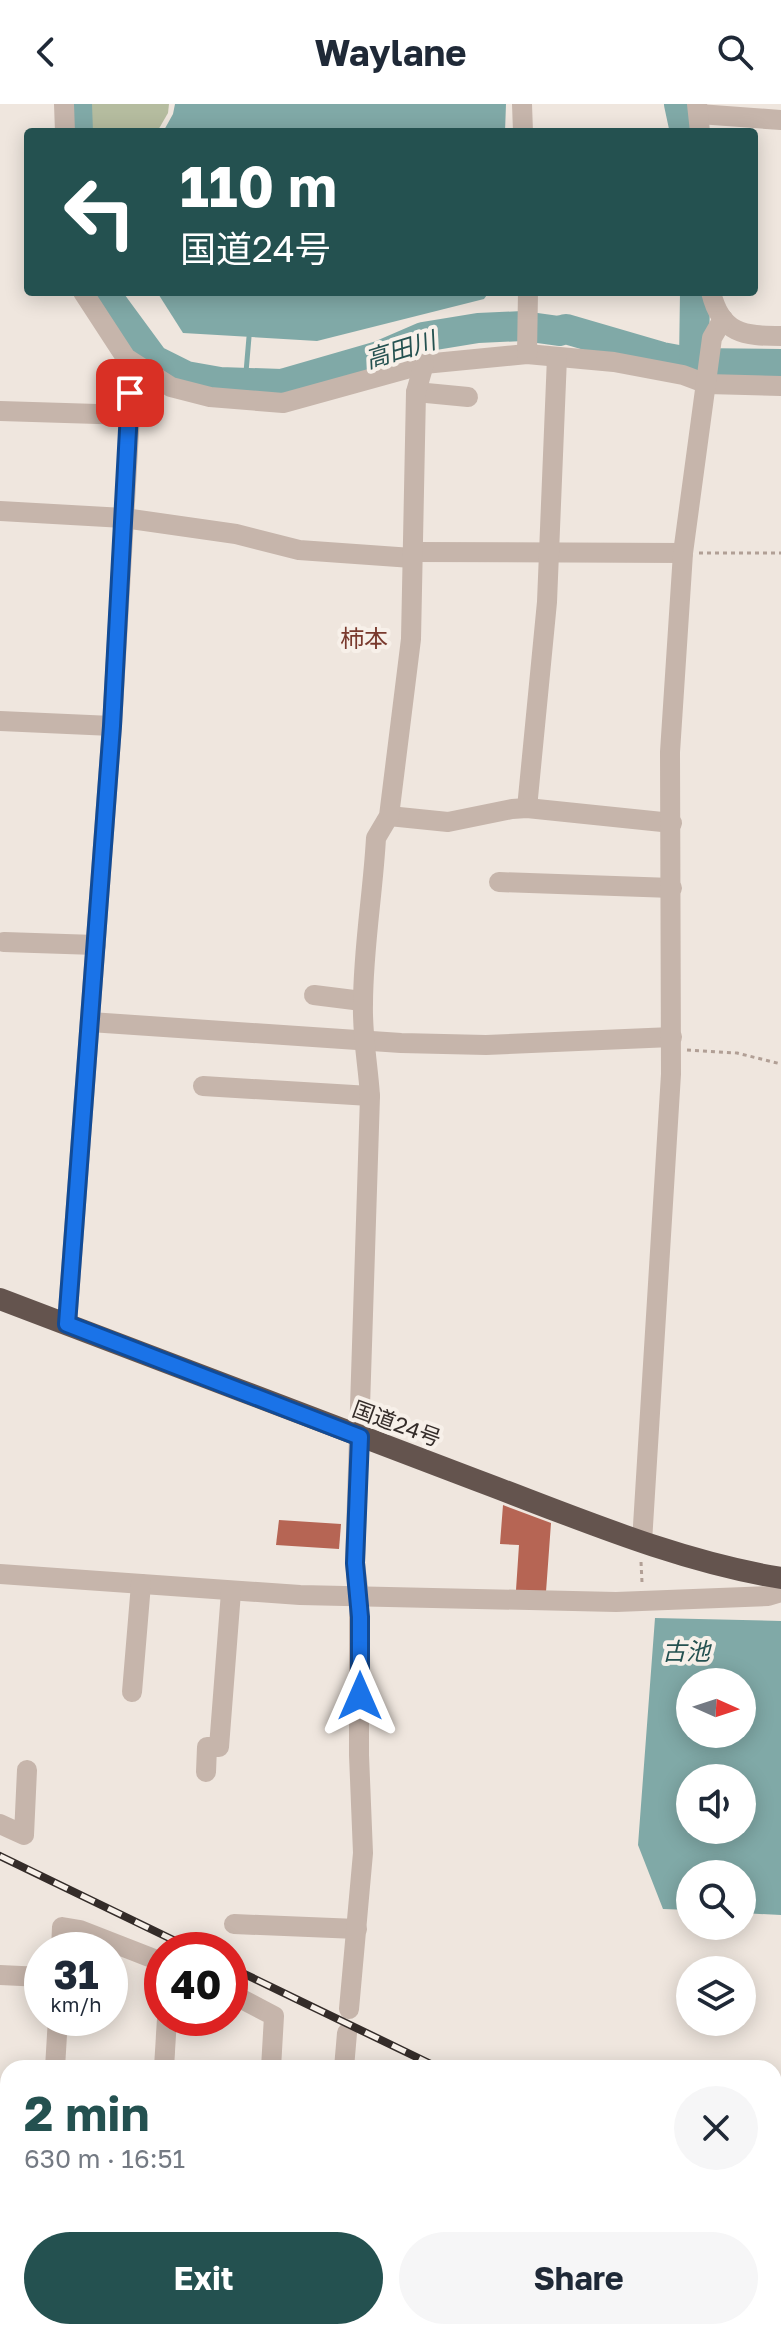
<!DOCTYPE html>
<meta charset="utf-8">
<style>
body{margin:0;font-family:"Golos Text","Noto Sans JP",sans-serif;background:#f6f6f7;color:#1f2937;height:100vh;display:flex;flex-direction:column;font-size:30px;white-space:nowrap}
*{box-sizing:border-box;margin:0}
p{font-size:26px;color:#747a83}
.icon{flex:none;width:44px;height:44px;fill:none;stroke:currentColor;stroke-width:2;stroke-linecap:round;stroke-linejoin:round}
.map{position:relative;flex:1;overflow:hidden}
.sheet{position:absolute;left:0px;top:1956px;width:782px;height:280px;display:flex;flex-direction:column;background:#fff;border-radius:24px 24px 0 0;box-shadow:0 4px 20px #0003}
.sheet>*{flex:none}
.banner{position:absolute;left:24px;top:24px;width:734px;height:168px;border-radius:8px;box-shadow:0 4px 20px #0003;background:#245150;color:#fff;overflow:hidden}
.needle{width:52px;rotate:93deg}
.fabs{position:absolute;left:676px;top:1564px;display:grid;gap:16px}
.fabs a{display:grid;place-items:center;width:80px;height:80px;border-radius:50%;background:#fff;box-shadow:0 4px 20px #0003;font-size:40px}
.speed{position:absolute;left:24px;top:1828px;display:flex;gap:16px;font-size:40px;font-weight:700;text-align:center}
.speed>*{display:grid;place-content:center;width:104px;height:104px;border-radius:50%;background:#fff;box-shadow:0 4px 20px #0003;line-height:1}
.speed small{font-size:20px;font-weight:400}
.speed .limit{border:12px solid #d22;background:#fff;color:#111}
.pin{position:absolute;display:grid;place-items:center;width:68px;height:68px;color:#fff;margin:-34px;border-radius:16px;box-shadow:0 4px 12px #0006}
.me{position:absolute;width:88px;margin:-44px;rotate:0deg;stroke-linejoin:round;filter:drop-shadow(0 0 6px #0008)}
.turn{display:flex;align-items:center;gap:28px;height:168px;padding:0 24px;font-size:36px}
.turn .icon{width:104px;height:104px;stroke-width:2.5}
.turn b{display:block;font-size:56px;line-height:68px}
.round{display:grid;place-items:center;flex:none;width:84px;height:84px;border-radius:42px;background:#f6f6f7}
.head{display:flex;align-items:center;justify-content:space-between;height:136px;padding:0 24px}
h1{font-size:48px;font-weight:700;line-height:60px;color:#245150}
.button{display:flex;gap:16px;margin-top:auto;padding:16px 24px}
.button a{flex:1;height:92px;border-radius:48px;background:#245150;color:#fff;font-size:32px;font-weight:700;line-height:92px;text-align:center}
.button a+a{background:#f6f6f7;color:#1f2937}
header{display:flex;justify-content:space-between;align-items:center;height:104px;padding:0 24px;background:#fff;font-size:36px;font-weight:700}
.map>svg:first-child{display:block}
.green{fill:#b5bc9f}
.water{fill:#80a9a7;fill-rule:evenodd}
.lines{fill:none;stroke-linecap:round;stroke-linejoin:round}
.stream{stroke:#80a9a7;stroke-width:5}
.river{stroke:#80a9a7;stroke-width:30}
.building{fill:#b66554}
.path{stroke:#b19f95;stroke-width:3;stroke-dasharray:4 4;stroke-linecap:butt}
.minor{stroke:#c6b5ab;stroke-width:20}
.tertiary{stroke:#c6b5ab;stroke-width:20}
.trunk{stroke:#64544e;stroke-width:22}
.rail-casing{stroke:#342c29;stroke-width:8}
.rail{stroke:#f7f0e9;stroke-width:5;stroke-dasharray:15;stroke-linecap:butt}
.route-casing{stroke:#114b97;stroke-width:20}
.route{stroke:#1a73e8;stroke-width:14}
.labels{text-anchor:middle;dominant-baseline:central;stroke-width:8;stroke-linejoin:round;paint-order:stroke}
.street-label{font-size:22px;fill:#342c29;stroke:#f7f0e9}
.water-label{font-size:24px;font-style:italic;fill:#245150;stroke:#f7f0e9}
.neighbourhood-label{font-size:24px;fill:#79392d;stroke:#f7f0e9}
</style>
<header><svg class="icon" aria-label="back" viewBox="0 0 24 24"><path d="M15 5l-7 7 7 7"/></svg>Waylane<svg class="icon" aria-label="search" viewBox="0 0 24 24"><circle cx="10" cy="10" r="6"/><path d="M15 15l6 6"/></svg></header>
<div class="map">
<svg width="781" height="2236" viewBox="0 0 781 2236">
<rect width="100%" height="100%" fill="#efe6de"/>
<!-- green -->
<polygon class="green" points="81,0 169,0 168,9 157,28 82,28"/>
<!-- water -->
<g class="water">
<polygon points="175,0 506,0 505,28 163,28 173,10"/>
<polygon points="157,188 489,188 484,195 317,237 183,229"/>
<path d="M655 1514 781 1517V1811L742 1809V1770H690V1806L663 1805 638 1741ZM690 1578H742V1630H690ZM690 1674H742V1726H690Z"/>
</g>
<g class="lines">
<!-- stream -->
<polyline class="stream" points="245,280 249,233"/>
<!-- river -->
<g class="river">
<polyline points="77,0 78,28"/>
<polyline points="679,0 685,28"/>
<polyline points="104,188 154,256 186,272 220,278 282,280 379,252 423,233 478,224 523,222 559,227 566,225 662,253 694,259 781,260"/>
<polyline points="694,259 695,188"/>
</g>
</g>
<!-- building -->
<g class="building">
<polygon points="503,1401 551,1419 546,1488 516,1486 519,1441 500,1440"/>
<polygon points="279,1416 341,1420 339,1445 276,1441"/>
</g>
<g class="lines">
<!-- path -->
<g class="path">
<polyline points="699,449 781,449"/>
<polyline points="687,946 737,949 781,960"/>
<polyline points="641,1458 642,1478"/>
</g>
<!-- minor -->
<g class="minor">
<polyline points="64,0 65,28"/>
<polyline points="522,0 523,28"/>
<polyline points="699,10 781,16"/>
<polyline points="83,188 126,254 171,283 210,293 283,299 424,260 527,250 614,258 683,271 707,280 781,282"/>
<polyline points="527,250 528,188"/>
<polyline points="416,288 468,293"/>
<polyline points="0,307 130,311"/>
<polyline points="0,407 124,414 236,430 299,446 412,454"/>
<polyline points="412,448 683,449"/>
<polyline points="0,617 112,622"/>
<polyline points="527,704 547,498 557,253"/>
<polyline points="389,712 448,718 512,705 527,704 672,719"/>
<polyline points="499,778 672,784"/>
<polyline points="4,838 96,841"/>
<polyline points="314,891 362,897"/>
<polyline points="90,918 401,939 486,941 672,933"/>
<polyline points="203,982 370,992"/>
<polyline points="67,1220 112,622 130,311 130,289 126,254"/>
<polyline points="0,1470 300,1491 616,1498 768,1492 781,1488"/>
<path d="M359 1493 355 1459 370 992C368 961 362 931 363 900 363 845 373 789 376 734L389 712 411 535 416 288 424 260"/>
<polyline points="132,1588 141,1480"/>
<polyline points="206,1668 207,1643 219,1643 231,1488"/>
<polyline points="0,1720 24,1731 27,1666"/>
<polyline points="234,1820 357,1825"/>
<polyline points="61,1846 62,1823 80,1826 162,1858"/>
<polyline points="0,1871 42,1873"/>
<polyline points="230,1889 274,1912 271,1964"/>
<polyline points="55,1964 58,1914"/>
<polyline points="164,1964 167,1914"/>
<polyline points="53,2236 53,2228"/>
</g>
<!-- tertiary -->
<g class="tertiary">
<polyline points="697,0 700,28"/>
<path d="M711 188C721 230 744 232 781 232"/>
<polyline points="642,1438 671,970 670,648 683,449 712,234 723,215"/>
<polyline points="349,1905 363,1749 359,1651 359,1493"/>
<polyline points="344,1964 347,1929"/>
<polyline points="0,2073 8,2073"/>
<polyline points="327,2236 327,2228"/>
</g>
<!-- trunk -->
<path class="trunk" d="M0 1195C159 1255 317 1316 476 1376 575 1413 676 1457 781 1474"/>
<defs>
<g id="rail">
<polyline points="0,1752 194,1846"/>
<polyline points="230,1863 439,1964"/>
<polyline points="774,2127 781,2130"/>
</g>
</defs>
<!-- rail casing -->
<use href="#rail" class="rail-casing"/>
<!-- rail -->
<use href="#rail" class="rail"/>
</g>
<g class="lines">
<defs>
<polyline id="route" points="130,289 112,622 67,1220 360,1333 355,1459 360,1513 360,1592"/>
</defs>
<!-- route casing -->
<use href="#route" class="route-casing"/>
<!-- route -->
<use href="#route" class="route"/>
</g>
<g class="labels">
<!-- street labels -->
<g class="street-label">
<text transform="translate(397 1319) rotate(20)">国道24号</text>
</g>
<!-- water labels -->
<g class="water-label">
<text transform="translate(400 245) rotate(-17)">高田川</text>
<text x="686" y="1546">古池</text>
</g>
<!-- neighbourhood labels -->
<g class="neighbourhood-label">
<text x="364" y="533">柿本</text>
</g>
</g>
</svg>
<div class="fabs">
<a><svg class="needle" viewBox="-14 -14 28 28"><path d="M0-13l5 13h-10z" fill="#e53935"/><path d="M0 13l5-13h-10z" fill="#747a83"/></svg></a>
<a><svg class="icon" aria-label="sound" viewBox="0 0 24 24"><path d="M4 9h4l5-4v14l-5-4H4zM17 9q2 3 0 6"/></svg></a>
<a><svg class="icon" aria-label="search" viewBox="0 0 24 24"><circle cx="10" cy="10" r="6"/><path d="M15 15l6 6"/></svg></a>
<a><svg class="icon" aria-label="layers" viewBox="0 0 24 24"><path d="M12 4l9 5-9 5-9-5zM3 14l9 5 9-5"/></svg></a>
</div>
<div class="speed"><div>31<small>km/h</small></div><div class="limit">40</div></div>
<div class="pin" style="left:130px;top:289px;background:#d93025"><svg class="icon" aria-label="arrive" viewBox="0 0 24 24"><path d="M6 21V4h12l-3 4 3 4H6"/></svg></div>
<svg class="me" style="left:360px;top:1592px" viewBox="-20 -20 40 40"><path d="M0-17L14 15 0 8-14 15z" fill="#1a73e8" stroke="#fff" stroke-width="4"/></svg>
<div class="banner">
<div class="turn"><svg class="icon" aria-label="left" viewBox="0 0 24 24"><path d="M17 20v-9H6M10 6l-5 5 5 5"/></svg><div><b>110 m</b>国道24号</div></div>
</div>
<section class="sheet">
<div class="head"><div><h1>2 min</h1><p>630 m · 16:51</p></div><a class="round"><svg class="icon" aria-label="close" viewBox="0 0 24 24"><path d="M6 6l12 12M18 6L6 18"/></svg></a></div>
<div class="button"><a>Exit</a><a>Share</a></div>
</section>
</div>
